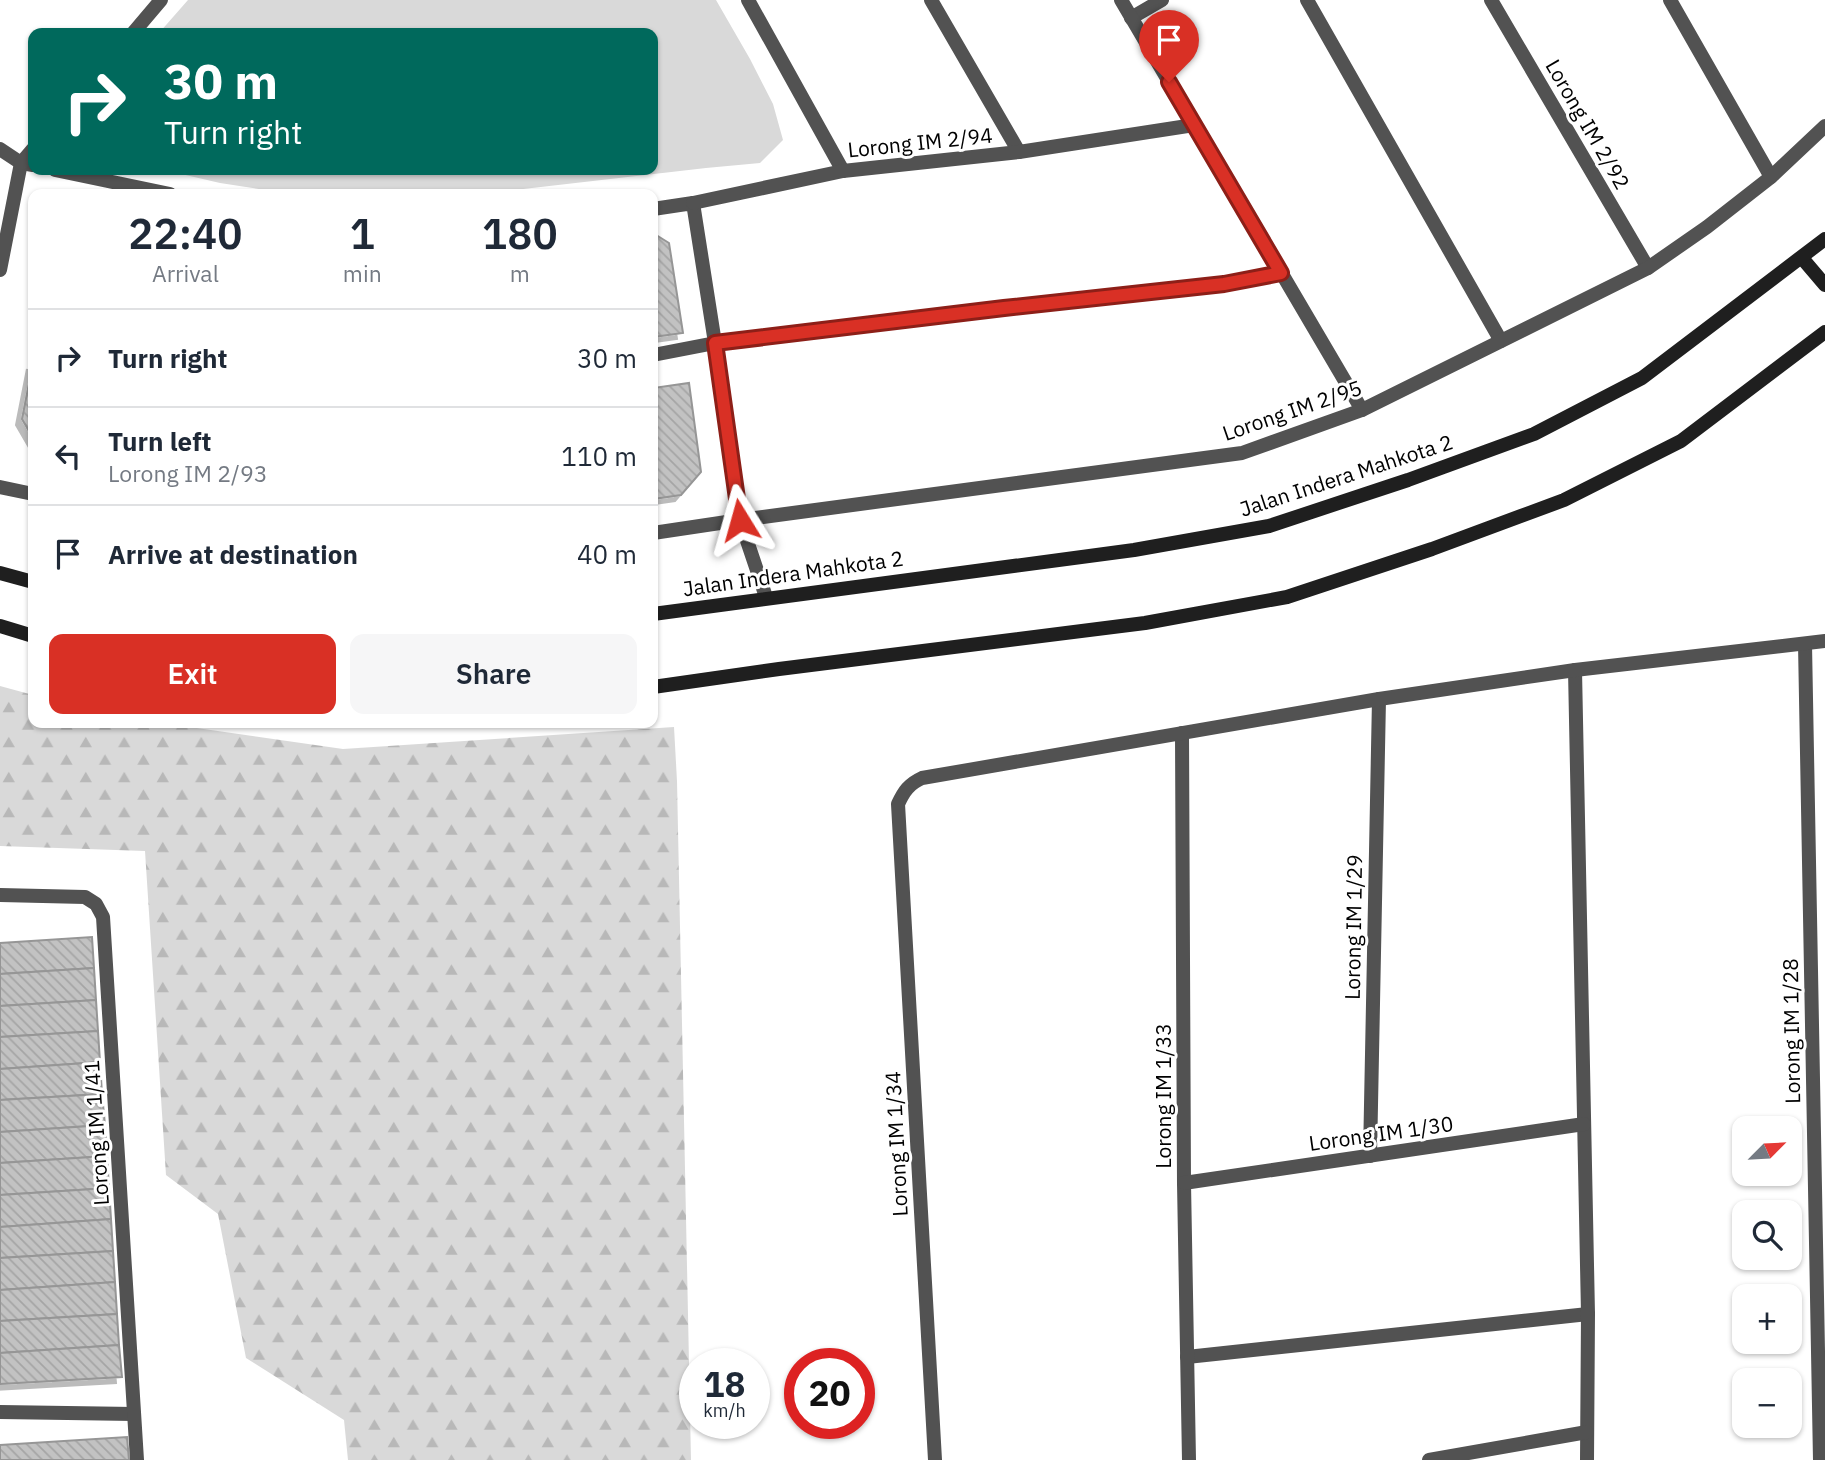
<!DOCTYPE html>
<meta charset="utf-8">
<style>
body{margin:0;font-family:"IBM Plex Sans",sans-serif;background:#f6f6f7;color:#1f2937;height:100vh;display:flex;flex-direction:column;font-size:26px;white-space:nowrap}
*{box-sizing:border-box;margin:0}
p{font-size:23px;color:#747a83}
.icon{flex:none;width:38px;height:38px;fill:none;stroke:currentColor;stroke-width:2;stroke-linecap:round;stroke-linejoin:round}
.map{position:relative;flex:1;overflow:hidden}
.drawer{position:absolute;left:28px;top:189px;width:630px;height:539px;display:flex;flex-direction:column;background:#fff;border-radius:14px;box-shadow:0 2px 5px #0004}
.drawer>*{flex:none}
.top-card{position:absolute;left:28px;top:28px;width:630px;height:147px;border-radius:14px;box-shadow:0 2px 5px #0004;background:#00695c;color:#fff;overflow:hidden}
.needle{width:46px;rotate:66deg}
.tools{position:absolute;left:1732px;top:1116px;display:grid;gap:14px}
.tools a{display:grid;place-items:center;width:70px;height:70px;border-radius:14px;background:#fff;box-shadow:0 2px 5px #0004;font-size:35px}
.speed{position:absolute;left:679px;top:1348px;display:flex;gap:14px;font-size:35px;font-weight:700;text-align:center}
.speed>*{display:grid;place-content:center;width:91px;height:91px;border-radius:50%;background:#fff;box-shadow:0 2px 5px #0004;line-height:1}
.speed small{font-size:18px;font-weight:400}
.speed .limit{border:10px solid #d22;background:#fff;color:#111}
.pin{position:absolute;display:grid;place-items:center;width:60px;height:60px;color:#fff;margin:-72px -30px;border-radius:50% 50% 50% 0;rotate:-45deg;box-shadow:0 0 7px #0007}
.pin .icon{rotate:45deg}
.me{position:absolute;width:77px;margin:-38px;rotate:352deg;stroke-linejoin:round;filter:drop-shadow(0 0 5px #0008)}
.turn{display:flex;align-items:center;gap:24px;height:147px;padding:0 21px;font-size:32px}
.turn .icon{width:91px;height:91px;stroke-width:2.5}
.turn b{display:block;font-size:49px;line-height:60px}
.eta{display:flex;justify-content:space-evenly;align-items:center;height:119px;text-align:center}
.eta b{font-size:42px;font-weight:600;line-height:49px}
.action{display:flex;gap:14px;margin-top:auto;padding:14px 21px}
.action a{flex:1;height:80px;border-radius:14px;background:#d93025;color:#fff;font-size:28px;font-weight:600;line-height:80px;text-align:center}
.action a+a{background:#f6f6f7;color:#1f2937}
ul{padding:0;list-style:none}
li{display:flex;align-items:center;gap:21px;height:98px;padding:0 21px;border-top:2px solid #e0e1e3}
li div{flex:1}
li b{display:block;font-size:26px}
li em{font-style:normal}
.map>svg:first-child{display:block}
.forest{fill:url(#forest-firs)}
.park{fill:#d9d9d9}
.building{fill:url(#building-back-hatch);stroke:#969696;stroke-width:2;filter:url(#shadow)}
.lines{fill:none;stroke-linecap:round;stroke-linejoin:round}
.lane{stroke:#525252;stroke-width:14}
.street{stroke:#525252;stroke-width:14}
.secondary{stroke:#1f1f1f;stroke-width:14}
.route-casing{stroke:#8d1f18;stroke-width:18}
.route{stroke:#d93025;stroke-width:12}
.labels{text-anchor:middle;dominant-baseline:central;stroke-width:6;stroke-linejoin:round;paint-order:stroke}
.street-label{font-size:21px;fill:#000;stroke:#fff}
</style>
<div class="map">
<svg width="1825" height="1460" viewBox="0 0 1825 1460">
<defs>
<pattern id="forest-firs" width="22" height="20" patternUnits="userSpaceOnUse" patternTransform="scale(1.75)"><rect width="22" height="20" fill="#d9d9d9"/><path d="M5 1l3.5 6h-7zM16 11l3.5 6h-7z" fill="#b8b8b8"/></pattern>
<pattern id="building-back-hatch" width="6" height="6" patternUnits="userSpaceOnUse" patternTransform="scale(1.75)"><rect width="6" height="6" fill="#c2c2c2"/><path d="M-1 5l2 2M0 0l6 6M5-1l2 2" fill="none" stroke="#a5a5a5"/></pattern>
<filter id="shadow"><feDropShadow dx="-6" dy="6" stdDeviation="0" flood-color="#0004"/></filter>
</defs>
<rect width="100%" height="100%" fill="#fff"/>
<!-- forest -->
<polygon class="forest" points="0,686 33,695 33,723 162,723 343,749 674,727 677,781 691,1460 348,1460 344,1420 246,1358 218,1214 166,1175 145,851 0,846"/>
<!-- park -->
<polygon class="park" points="188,0 716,0 750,59 773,104 783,140 760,163 706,168 479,194 291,194 220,183 164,170 653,170 653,33 159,33"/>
<!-- building -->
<g class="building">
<polygon points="653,233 669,243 683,333 653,337"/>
<polygon points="33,363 33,438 22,419"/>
<polygon points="689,383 701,472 681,495 653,499 653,388"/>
<polygon points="92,937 94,968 0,974 0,943"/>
<polygon points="94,968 96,1000 0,1006 0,974"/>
<polygon points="96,1000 98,1031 0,1037 0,1006"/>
<polygon points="98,1031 100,1062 0,1069 0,1037"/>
<polygon points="100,1062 102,1094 0,1100 0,1069"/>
<polygon points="102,1094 105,1125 0,1132 0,1100"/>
<polygon points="105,1125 107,1156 0,1163 0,1132"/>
<polygon points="107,1156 109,1188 0,1195 0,1163"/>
<polygon points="109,1188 111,1219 0,1227 0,1195"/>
<polygon points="111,1219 113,1251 0,1258 0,1227"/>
<polygon points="113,1251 115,1282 0,1290 0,1258"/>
<polygon points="115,1282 117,1314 0,1321 0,1290"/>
<polygon points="117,1314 119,1345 0,1353 0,1321"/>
<polygon points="119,1345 122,1377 0,1384 0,1353"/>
<polygon points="127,1437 129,1460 0,1460 0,1445"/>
</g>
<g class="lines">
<!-- lane -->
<g class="lane">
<polyline points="931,0 1019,152"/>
<polyline points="1307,0 1501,341"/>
<polyline points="1670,0 1771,177"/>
<polyline points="1131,18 1162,0"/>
<polyline points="0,149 21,163 33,165"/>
<polyline points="55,170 170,194"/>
<polyline points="653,209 693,203 715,343 740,520 766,597"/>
<polyline points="0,270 21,163"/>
<polyline points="653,355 715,343 1004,308 1224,284 1281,273"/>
<polyline points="0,487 33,494"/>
<polyline points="653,533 740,520"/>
<polyline points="1187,1357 1588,1314"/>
<polyline points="0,1412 134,1414"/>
</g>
<!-- street -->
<g class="street">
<polyline points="748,0 843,171"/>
<polyline points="1121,0 1362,410"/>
<polyline points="1491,0 1648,268"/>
<polyline points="133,33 161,0"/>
<polyline points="21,163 33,149"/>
<polyline points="693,203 843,171 1019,152 1194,125"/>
<polyline points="740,520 1242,453 1362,410 1648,268 1707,227 1771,177 1825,126"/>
<polyline points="1805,644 1820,1460"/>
<polyline points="1575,670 1588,1314 1587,1460"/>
<polyline points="1182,733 1184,1183 1189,1460"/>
<polyline points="0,895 85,897 96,904 103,917 137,1460"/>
<polyline points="1370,1156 1379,699"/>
<polyline points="1184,1183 1584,1124"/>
<path d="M935 1460 898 804C904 791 909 784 922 778L1379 699 1575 670 1825 641"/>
<polyline points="1429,1460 1587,1432"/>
</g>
<!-- secondary -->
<g class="secondary">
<polyline points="1802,258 1825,285"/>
<polyline points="0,573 33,582"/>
<polyline points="653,614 1134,550 1269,526 1408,480 1534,434 1642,378 1825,239"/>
<polyline points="0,626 33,636"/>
<polyline points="653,687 779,669 1145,623 1287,597 1432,549 1564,500 1681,441 1825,332"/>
</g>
</g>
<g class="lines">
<defs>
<polyline id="route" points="740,520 715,343 1004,308 1224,284 1281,273 1169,82"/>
</defs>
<!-- route casing -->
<use href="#route" class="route-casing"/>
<!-- route -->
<use href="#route" class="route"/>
</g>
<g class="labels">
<!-- street labels -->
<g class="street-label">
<text transform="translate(1588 124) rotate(60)">Lorong IM 2/92</text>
<text transform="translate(920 142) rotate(-6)">Lorong IM 2/94</text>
<text transform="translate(1292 410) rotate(-19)">Lorong IM 2/95</text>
<text transform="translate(1346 475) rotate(-18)">Jalan Indera Mahkota 2</text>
<text transform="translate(793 573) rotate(-8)">Jalan Indera Mahkota 2</text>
<text transform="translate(1353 927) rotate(-89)">Lorong IM 1/29</text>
<text transform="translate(1791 1031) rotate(-91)">Lorong IM 1/28</text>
<text transform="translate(1163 1096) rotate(-90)">Lorong IM 1/33</text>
<text transform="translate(96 1133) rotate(-94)">Lorong IM 1/41</text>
<text transform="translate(1381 1133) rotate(-8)">Lorong IM 1/30</text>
<text transform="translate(896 1144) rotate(-93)">Lorong IM 1/34</text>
</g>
</g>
</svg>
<div class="tools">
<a><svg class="needle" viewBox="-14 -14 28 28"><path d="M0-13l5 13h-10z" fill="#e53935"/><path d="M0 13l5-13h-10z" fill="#747a83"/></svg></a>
<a><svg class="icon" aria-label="search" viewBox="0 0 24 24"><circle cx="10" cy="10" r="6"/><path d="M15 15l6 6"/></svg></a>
<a>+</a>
<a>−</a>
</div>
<div class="speed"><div>18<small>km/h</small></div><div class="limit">20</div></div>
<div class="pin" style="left:1169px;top:82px;background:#d93025"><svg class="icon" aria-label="arrive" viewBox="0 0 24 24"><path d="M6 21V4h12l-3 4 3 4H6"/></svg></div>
<svg class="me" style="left:740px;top:520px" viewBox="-20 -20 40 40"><path d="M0-17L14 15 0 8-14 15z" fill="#d93025" stroke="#fff" stroke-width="4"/></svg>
<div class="top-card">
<div class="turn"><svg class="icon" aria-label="right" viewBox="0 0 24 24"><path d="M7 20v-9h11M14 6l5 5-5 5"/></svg><div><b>30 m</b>Turn right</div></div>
</div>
<section class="drawer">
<div class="eta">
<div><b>22:40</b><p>Arrival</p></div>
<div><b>1</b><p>min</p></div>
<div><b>180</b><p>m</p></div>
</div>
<ul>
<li><svg class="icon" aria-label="right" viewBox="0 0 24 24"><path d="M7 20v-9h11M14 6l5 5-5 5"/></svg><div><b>Turn right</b></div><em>30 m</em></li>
<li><svg class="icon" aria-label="left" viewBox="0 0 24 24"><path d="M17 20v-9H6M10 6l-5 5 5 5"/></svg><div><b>Turn left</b><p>Lorong IM 2/93</p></div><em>110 m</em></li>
<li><svg class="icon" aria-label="arrive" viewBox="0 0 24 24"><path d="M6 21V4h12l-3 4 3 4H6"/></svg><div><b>Arrive at destination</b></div><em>40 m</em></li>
</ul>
<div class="action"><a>Exit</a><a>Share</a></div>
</section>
</div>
